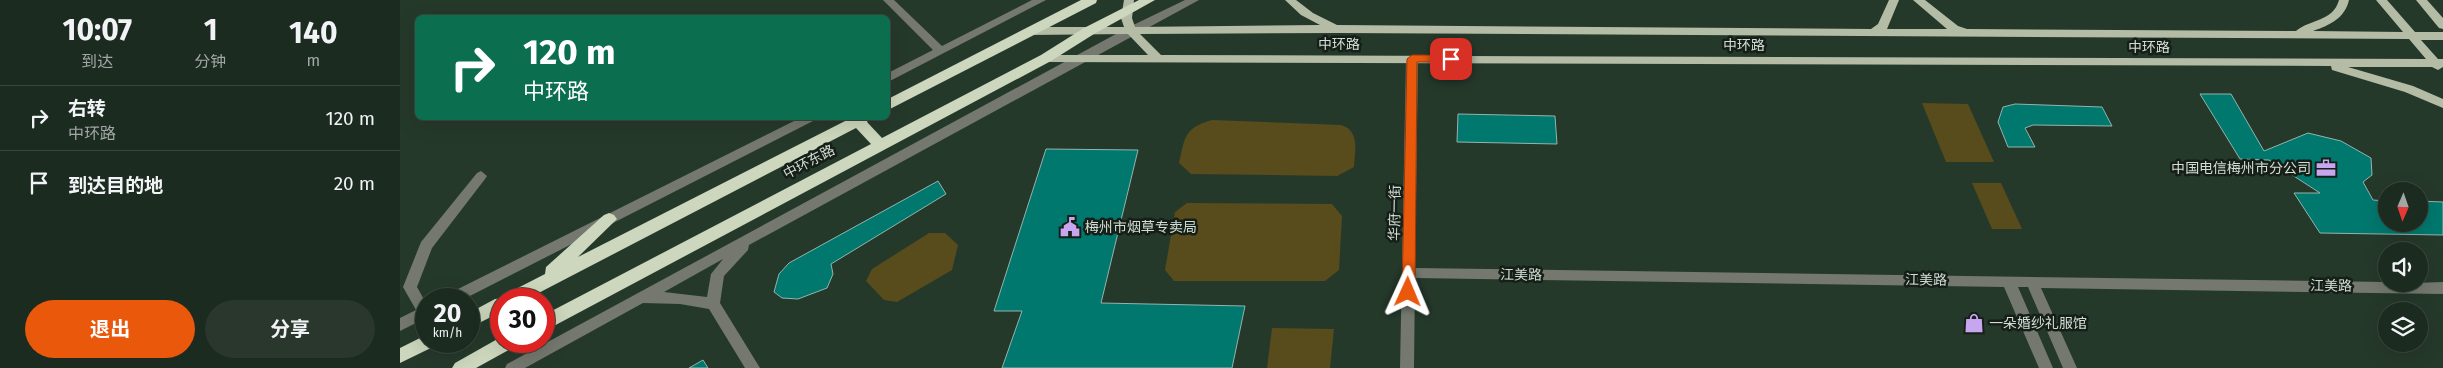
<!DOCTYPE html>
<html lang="zh">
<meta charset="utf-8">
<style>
body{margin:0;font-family:"Fira Sans","Noto Sans SC",sans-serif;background:#29372d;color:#f1f3f6;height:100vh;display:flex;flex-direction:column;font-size:19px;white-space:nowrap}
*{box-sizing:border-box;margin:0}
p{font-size:16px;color:#a0a7a5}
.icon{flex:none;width:28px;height:28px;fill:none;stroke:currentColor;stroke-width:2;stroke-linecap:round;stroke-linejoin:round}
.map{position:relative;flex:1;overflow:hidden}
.panel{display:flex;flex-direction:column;background:#1c2b20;width:400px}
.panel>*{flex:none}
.guide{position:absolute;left:15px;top:15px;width:475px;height:105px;border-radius:8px;box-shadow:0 5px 20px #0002,0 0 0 1px #3a473e;background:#0b6e4f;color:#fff;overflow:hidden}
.needle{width:32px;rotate:182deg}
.fabs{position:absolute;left:1978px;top:182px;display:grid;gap:10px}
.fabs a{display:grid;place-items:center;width:50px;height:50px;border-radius:50%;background:#1c2b20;box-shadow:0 5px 20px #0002,0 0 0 1px #3a473e;font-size:25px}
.speed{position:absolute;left:15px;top:288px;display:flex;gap:10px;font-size:25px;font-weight:700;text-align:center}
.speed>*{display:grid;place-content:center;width:65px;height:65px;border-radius:50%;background:#1c2b20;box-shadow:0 5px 20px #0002,0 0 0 1px #3a473e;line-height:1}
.speed small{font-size:12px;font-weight:400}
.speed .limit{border:8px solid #d22;background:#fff;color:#111}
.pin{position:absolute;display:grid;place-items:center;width:42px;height:42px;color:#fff;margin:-21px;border-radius:10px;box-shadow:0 2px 8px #0006}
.me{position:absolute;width:55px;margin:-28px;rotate:1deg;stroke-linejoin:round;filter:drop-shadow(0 0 4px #0008)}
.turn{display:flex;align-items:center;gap:18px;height:105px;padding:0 25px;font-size:22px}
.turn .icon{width:65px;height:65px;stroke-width:2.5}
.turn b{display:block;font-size:35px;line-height:42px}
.eta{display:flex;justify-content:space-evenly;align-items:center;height:85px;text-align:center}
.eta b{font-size:30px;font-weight:700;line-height:35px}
.button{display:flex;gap:10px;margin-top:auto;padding:10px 25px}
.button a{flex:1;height:58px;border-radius:30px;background:#ea580c;color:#fff;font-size:20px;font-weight:700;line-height:58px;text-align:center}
.button a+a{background:#29372d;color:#f1f3f6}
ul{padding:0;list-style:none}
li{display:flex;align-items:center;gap:15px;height:65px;padding:0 25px;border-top:1px solid #3a473e}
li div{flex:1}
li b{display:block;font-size:19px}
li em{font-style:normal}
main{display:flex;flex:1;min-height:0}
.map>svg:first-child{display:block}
.green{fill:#584b1c}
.building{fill:#00786e;stroke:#93b4ae}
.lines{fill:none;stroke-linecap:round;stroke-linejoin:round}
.minor{fill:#74786e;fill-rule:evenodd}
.major{fill:#b4bca6;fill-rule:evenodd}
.highway{fill:#cdd7bd;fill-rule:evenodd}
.route{fill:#ea580c;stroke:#983908}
.labels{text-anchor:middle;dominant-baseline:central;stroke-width:5;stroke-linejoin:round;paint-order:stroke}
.street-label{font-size:14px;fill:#d2ded5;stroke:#151e17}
.poi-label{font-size:14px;fill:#d2ded5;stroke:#151e17;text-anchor:start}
</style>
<main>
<section class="panel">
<div class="eta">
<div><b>10:07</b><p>到达</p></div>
<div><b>1</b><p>分钟</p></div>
<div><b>140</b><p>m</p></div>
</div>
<ul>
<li><svg class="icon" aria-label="right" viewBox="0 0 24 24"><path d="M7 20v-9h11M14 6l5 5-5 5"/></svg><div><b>右转</b><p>中环路</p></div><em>120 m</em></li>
<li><svg class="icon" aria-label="arrive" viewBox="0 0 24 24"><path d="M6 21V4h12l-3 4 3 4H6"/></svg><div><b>到达目的地</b></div><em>20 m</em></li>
</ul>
<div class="button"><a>退出</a><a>分享</a></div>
</section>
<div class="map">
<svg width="2043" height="368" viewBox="0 0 2043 368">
<rect width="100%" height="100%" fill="#25392b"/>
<!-- green -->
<g class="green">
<polygon points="1522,103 1568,104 1594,162 1546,162"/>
<path d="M812 120 941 125C960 131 955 149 954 167L937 176 791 174 779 163C785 137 784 128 812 120Z"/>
<polygon points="1572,183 1601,183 1622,229 1592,229"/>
<polygon points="787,203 932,204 942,216 939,270 925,281 774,281 765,270 775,212"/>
<polygon points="529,233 545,233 558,245 552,270 497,302 484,300 466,281 472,269"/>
<polygon points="872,328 934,329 930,368 867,368"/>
</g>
<!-- building -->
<g class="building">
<polygon points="1800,94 1831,94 1864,151 1908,133 1941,141 1971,158 1972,175 1963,182 1973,200 1986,201 1986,224 2019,224 2019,201 2043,202 2043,235 1920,233 1894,193 1920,193 1869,160 1840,159"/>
<polygon points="1615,104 1702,107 1712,126 1633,125 1625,128 1635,147 1608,147 1598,122 1603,107"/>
<polygon points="1058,114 1155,116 1157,144 1057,142"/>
<polygon points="646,149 738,150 701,303 845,306 832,368 602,368 622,311 594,311"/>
<polygon points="538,181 546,194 431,264 433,274 427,288 398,299 382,298 374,292 379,274 389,263"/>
<polygon points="303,360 308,368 289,368"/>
</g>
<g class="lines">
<!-- minor -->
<g class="minor">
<polygon points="483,0 494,0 542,46 632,0 646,0 488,82 488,73 533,50"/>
<path d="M785 0H799L349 245 348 250 324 276 320 303 360 368H345L309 309 280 304 243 303 125 368H105L107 364 727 28ZM323 259 311 274 307 297 264 292Z"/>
<polygon points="1012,55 1018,59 1015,268 1986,282 1986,284 2043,282 2043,294 1641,288 1677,368 1663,368 1628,287 1618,287 1653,368 1639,368 1604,287 1015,278 1014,368 1000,368 1006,59"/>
<polygon points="400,118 415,118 413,121 64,299 44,299 46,295"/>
<polygon points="81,171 87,176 85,179 32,248 17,287 26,303 26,318 0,331 0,318 16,310 3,287 21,242 77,173"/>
</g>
<!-- major -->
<g class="major">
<path d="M724 0H734L732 18 735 27 920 25 901 15 885 0H896L913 13 937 25 1471 29 1478 24 1489 0H1499L1487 29H1547L1513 0H1525L1558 26 1567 29 1896 31C1910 19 1933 22 1939 0H1949C1945 18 1930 25 1913 31L2003 32 1976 0H1987L2015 32H2043V40H2021L2038 59H2043V67L2038 70 2032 67H1948L2013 86 2043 99V108L2005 92 1932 70 1931 66 646 62 642 61 640 58 642 55H748L728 34 629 35 623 31 629 27H724L721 18ZM940 33 2009 39 2026 59 761 55 740 34Z"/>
<polygon points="2016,0 2027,0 2043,18 2043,29 2039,28"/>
</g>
<!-- highway -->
<g class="highway">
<polygon points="681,0 697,0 696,3 488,110 488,99"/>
<polygon points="739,0 755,0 694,34 651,61 150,328 144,330 144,315 471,144 456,128 127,299 101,299 101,312 69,328 69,313 95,299 104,298 106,294 145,274 146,267 204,215 209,213 214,215 217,219 178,257 451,118 469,118 467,122 482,138 641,55 684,28"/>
<polygon points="26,335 26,341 37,341 35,346 0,363 0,348"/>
<polygon points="101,337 101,341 118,341 116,346 76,368 52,368 55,363"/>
</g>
</g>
<!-- route -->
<polygon class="route" points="1012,55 1051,55 1057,59 1051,62 1017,62 1015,292 1008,297 1002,292 1007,59"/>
<!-- icons -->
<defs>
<symbol id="office-bare" viewBox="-9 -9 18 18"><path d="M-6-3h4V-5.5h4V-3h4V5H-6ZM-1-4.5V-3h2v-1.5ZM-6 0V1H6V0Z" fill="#c8a6ef" stroke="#151e17" stroke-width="2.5" paint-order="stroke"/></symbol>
<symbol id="civic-bare" viewBox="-9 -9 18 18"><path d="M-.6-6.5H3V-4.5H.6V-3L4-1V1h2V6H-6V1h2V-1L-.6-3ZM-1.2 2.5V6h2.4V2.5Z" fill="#c8a6ef" stroke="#151e17" stroke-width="2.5" paint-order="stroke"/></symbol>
<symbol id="shop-bare" viewBox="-9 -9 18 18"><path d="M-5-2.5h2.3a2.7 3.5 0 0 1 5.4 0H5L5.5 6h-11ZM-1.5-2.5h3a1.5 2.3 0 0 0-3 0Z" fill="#c8a6ef" stroke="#151e17" stroke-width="2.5" paint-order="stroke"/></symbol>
</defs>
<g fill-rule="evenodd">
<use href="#office-bare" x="1912" y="154" width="28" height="28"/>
<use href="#civic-bare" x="656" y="213" width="28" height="28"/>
<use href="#shop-bare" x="1560" y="309" width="28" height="28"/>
</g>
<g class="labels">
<!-- street labels -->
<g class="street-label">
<text x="939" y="44">中环路</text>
<text x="1344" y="45">中环路</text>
<text x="1749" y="47">中环路</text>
<text transform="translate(409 162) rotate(-28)">中环东路</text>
<text transform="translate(995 213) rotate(-89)">华府一街</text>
<text transform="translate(1121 275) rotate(1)">江美路</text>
<text transform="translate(1526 280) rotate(1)">江美路</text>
<text transform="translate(1931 286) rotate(1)">江美路</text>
</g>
<!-- poi labels -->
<g class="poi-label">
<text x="1911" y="168" text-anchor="end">中国电信梅州市分公司</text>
<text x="685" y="227">梅州市烟草专卖局</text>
<text x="1589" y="323">一朵婚纱礼服馆</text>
</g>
</g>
</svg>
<div class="fabs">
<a><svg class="needle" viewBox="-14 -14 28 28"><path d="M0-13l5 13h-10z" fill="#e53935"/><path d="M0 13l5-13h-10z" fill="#a0a7a5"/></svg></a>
<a><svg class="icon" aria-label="sound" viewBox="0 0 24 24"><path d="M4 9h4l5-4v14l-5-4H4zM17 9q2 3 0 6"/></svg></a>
<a><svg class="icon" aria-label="layers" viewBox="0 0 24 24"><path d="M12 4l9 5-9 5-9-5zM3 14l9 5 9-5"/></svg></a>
</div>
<div class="speed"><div>20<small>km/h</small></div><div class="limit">30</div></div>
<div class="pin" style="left:1051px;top:59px;background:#d93025"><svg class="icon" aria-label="arrive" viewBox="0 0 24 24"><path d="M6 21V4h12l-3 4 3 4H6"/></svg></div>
<svg class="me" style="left:1008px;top:292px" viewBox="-20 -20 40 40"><path d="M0-17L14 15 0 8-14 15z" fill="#ea580c" stroke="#fff" stroke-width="4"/></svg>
<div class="guide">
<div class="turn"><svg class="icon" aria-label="right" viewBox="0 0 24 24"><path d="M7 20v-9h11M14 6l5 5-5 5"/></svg><div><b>120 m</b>中环路</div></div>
</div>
</div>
</main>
